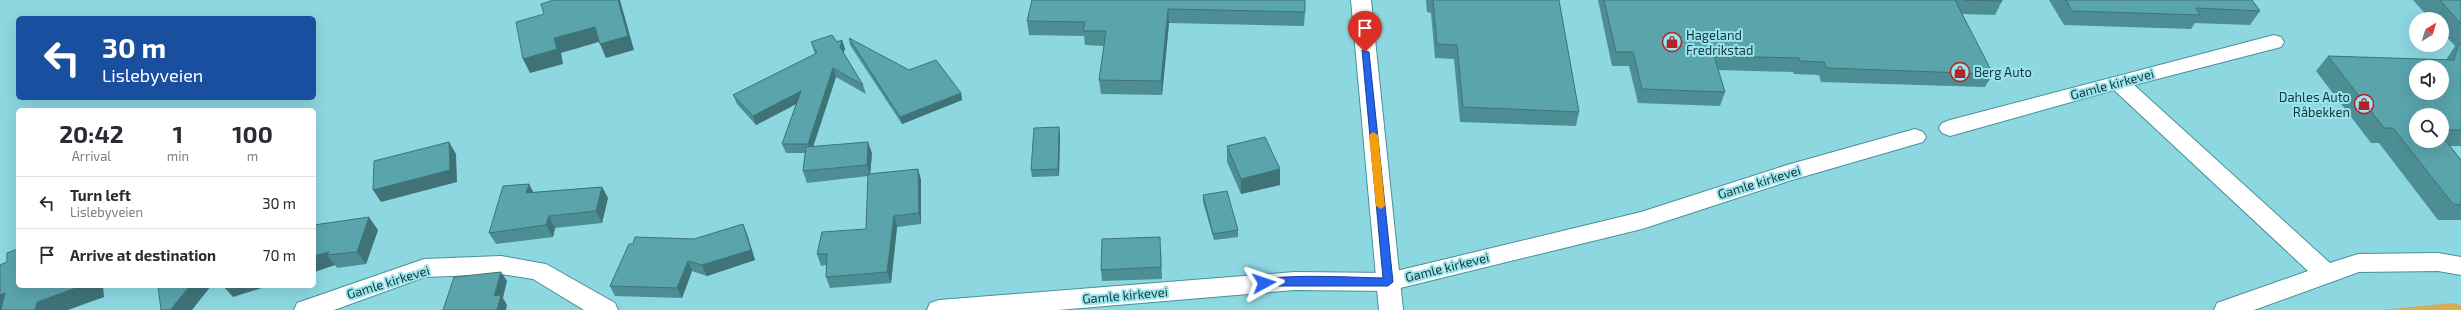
<!DOCTYPE html>
<meta charset="utf-8">
<style>
body{margin:0;font-family:"Exo 2",sans-serif;background:#f7f7f7;color:#2b2b33;height:100vh;display:flex;flex-direction:column;font-size:15px;white-space:nowrap}
*{box-sizing:border-box;margin:0}
p{font-size:13px;color:#7c7c81}
.icon{flex:none;width:22px;height:22px;fill:none;stroke:currentColor;stroke-width:2;stroke-linecap:round;stroke-linejoin:round}
.map{position:relative;flex:1;overflow:hidden}
.sheet{position:absolute;left:16px;top:108px;width:300px;height:180px;display:flex;flex-direction:column;background:#fff;border-radius:6px;box-shadow:0 4px 16px #0002}
.sheet>*{flex:none}
.top-card{position:absolute;left:16px;top:16px;width:300px;height:84px;border-radius:6px;box-shadow:0 4px 16px #0002;background:#1a4fa0;color:#fff;overflow:hidden}
.needle{width:26px;rotate:38deg}
.buttons{position:absolute;left:2409px;top:12px;display:grid;gap:8px}
.buttons a{display:grid;place-items:center;width:40px;height:40px;border-radius:50%;background:#fff;box-shadow:0 4px 16px #0002;font-size:20px}
.pin{position:absolute;display:grid;place-items:center;width:34px;height:34px;color:#fff;margin:-41px -17px;border-radius:50% 50% 50% 0;rotate:-45deg;box-shadow:0 0 4px #0007}
.pin .icon{rotate:45deg}
.me{position:absolute;width:44px;margin:-22px;rotate:85deg;stroke-linejoin:round;filter:drop-shadow(0 0 3px #0008)}
.turn{display:flex;align-items:center;gap:14px;height:84px;padding:0 20px;font-size:18px}
.turn .icon{width:52px;height:52px;stroke-width:2.5}
.turn b{display:block;font-size:28px;line-height:34px}
.eta{display:flex;justify-content:space-evenly;align-items:center;height:68px;text-align:center}
.eta b{font-size:24px;font-weight:700;line-height:28px}
ul{padding:0;list-style:none}
li{display:flex;align-items:center;gap:12px;height:52px;padding:0 20px;border-top:1px solid #e1e1e2}
li div{flex:1}
li b{display:block;font-size:15px}
li em{font-style:normal}
.map>svg:first-child{display:block}
.green{fill:#d5ad55}
.lines{fill:none;stroke-linecap:round;stroke-linejoin:round}
.street-casing{stroke:#47919a;stroke-width:2}
.secondary-casing{stroke:#47919a;stroke-width:2}
.street{fill:#fff;fill-rule:evenodd}
.secondary{fill:#fff;fill-rule:evenodd}
.wall{fill:#4d8d94;fill-rule:evenodd}
.shaded-wall{fill:#3f7378}
.building{fill:#5aa4ac;stroke:#3f7378;fill-rule:evenodd}
.route{fill:#2563eb;stroke:#184099}
.slow{fill:#f59e0b}
.labels{text-anchor:middle;dominant-baseline:central;stroke-width:4;stroke-linejoin:round;paint-order:stroke}
.poi-label{font-size:13px;fill:#18373a;stroke:#9ae4ed;text-anchor:start}
.street-label{font-size:13px;fill:#18373a;stroke:#9ae4ed}
</style>
<div class="map">
<svg width="2461" height="310" viewBox="0 0 2461 310">
<rect width="100%" height="100%" fill="#8dd7e0"/>
<!-- green -->
<polygon class="green" points="2451,303 2461,305 2461,310 2382,310"/>
<g class="lines">
<defs>
<g id="street">
<polygon points="2274,35 2281,37 2284,42 2281,47 2134,85 2330,263 2358,254 2438,253 2461,257 2461,275 2438,271 2359,272 2254,310 2214,310 2217,303 2308,271 2114,90 1950,136 1942,133 1939,128 1942,123 1950,120"/>
<polygon points="1915,129 1923,132 1926,137 1923,142 1792,180 1642,229 1388,291 1295,290 1058,310 927,310 930,303 939,300 1295,272 1388,273 1641,212 1787,165"/>
<polygon points="501,256 546,264 615,303 618,310 584,310 533,279 501,274 425,277 334,310 294,310 297,303 424,259"/>
</g>
<polygon id="secondary" points="1351,0 1371,0 1403,310 1379,310"/>
</defs>
<!-- street casing -->
<use href="#street" class="street-casing"/>
<!-- secondary casing -->
<use href="#secondary" class="secondary-casing"/>
<!-- street -->
<use href="#street" class="street"/>
<!-- secondary -->
<use href="#secondary" class="secondary"/>
</g>
<!-- wall -->
<g class="wall">
<polygon points="1032,0 1305,12 1304,26 1169,23 1162,95 1101,94 1099,80 1104,46 1085,45 1084,36 1029,35 1027,21"/>
<polygon points="1426,0 1559,0 1579,112 1576,126 1460,122 1454,59 1435,58 1431,13 1427,12"/>
<polygon points="1598,0 2002,0 2002,1 1995,15 1962,14 1993,74 1985,87 1821,82 1819,75 1794,74 1793,72 1718,70 1725,92 1720,106 1638,103 1629,66 1612,66"/>
<polygon points="2049,0 2252,0 2260,11 2250,25 2195,23 2191,29 2064,25"/>
<path d="M2413 0H2461V146H2450L2461 160V220H2438L2379 143H2371L2316 71 2328 56 2446 60 2455 46 2442 32V19H2430ZM2442 115V141H2416Z"/>
<polygon points="849,38 909,70 961,93 962,100 902,124 850,45"/>
<polygon points="842,40 845,49 843,53 863,85 866,94 836,77 813,147 872,153 870,174 918,169 921,180 921,224 897,227 891,283 830,288 826,277 826,265 821,266 817,254 866,229 868,176 807,183 803,171 805,153 786,153 782,144 796,104 756,125 737,104 733,95 815,54 811,42 837,42"/>
<polygon points="1060,134 1059,176 1032,177 1031,170"/>
<polygon points="1227,146 1280,169 1280,185 1241,194 1227,162"/>
<polygon points="602,187 608,198 602,223 555,228 553,237 496,244 489,233 534,192"/>
<polygon points="1203,195 1238,230 1238,237 1214,240 1203,202"/>
<polygon points="743,224 747,234 755,260 707,276 692,271 682,298 615,296 610,286 694,239"/>
<polygon points="314,225 378,230 366,264 337,268 335,265 314,272"/>
<polygon points="1161,248 1162,279 1102,281 1101,270"/>
</g>
<!-- shaded-wall -->
<g class="shaded-wall">
<polygon points="618,0 620,0 634,50 606,58 600,44"/>
<polygon points="1168,9 1169,23 1162,95 1161,81"/>
<polygon points="595,27 602,41 561,53 563,64 530,73 523,59 554,38"/>
<polygon points="842,40 845,49 842,56 840,47"/>
<polygon points="833,68 836,77 811,153 808,144"/>
<polygon points="801,91 804,100 756,125 753,116"/>
<polygon points="961,93 962,100 902,124 900,117"/>
<polygon points="1059,127 1060,134 1059,176 1058,169"/>
<polygon points="449,142 456,154 457,182 381,202 373,190"/>
<polygon points="868,142 872,153 870,176 867,165"/>
<polygon points="918,169 921,180 921,224 919,213"/>
<polygon points="1280,169 1280,185 1241,194 1241,179"/>
<polygon points="529,184 535,195 526,193"/>
<polygon points="602,187 608,198 602,223 596,211"/>
<polygon points="549,216 555,228 553,237 546,225"/>
<polygon points="894,216 897,227 891,283 887,272"/>
<polygon points="369,217 378,230 366,264 357,252"/>
<polygon points="743,224 747,234 755,260 707,276 702,265"/>
<polygon points="329,252 327,255 335,265 314,272 314,256"/>
<polygon points="688,261 692,271 682,298 677,288"/>
<polygon points="501,272 507,281 503,298 507,305 506,310 497,310 494,296"/>
<polygon points="81,286 103,286 104,297 68,310 35,310 37,302"/>
<polygon points="190,286 211,286 192,310 170,310"/>
<polygon points="223,286 268,286 233,297"/>
<polygon points="5,293 12,310 0,310 0,295"/>
</g>
<!-- building -->
<g class="building">
<polygon points="554,0 618,0 628,36 600,44 595,27 554,38 557,49 523,59 516,22 544,14 541,4"/>
<polygon points="1032,0 1305,0 1305,12 1168,9 1161,81 1099,80 1106,31 1083,31 1085,22 1027,21"/>
<polygon points="1433,0 1559,0 1579,112 1463,107 1457,45 1437,44"/>
<polygon points="1604,0 1955,0 1993,74 1827,68 1824,62 1800,61 1799,58 1714,56 1725,92 1642,89 1633,52 1616,52"/>
<polygon points="1964,0 2002,0 2002,1"/>
<polygon points="2066,0 2252,0 2260,11 2196,8 2200,15 2072,11"/>
<polygon points="2440,0 2461,0 2461,24"/>
<polygon points="832,35 837,42 842,40 840,47 863,85 833,68 808,144 782,144 801,91 753,116 733,95 817,53 811,42"/>
<polygon points="849,38 909,70 936,60 961,93 900,117"/>
<path d="M2461 42V130H2442V115H2416V141H2442V136L2461 160V205L2453 204 2393 128H2384L2328 56 2454 60 2458 46ZM2416 67H2442V93H2416Z"/>
<polygon points="1059,127 1058,169 1031,170 1034,128"/>
<polygon points="1265,137 1280,169 1241,179 1227,146"/>
<polygon points="449,142 450,170 373,190 374,161"/>
<polygon points="868,142 867,165 803,171 806,147"/>
<polygon points="918,169 919,213 894,216 887,272 826,277 827,254 817,254 822,232 866,229 868,174"/>
<polygon points="529,184 526,193 602,187 596,211 549,216 546,225 489,233 503,186"/>
<polygon points="1227,191 1238,230 1213,234 1203,195"/>
<polygon points="369,217 357,252 327,255 329,252 314,256 314,225"/>
<polygon points="743,224 751,250 702,265 688,261 677,288 610,286 629,244 633,244 635,237 694,239"/>
<polygon points="1160,237 1161,267 1101,270 1102,239"/>
<polygon points="18,249 18,286 81,286 37,302 35,310 1,310 5,293 0,295 0,265 7,262 7,253"/>
<polygon points="501,272 494,296 501,295 497,310 443,310 454,277"/>
<polygon points="158,286 190,286 170,310 161,310"/>
</g>
<!-- route -->
<path class="route" d="M1362 50 1369 52 1393 282 1388 286H1260L1259 283C1265 272 1366 278 1383 278Z"/>
<!-- slow -->
<polygon class="slow" points="1373,132 1378,135 1385,206 1381,209 1376,206 1369,135"/>
<!-- icons -->
<defs>
<symbol id="shop-ring" viewBox="-11 -11 22 22"><circle r="9.5" fill="#9ae4ed" stroke="#b32227" stroke-width="1.5"/><path d="M-5-2.5h2.3a2.7 3.5 0 0 1 5.4 0H5L5.5 6h-11ZM-1.5-2.5h3a1.5 2.3 0 0 0-3 0Z" fill="#b32227"/></symbol>
</defs>
<g fill-rule="evenodd">
<use href="#shop-ring" x="1661" y="31" width="22" height="22"/>
<use href="#shop-ring" x="1949" y="61" width="22" height="22"/>
<use href="#shop-ring" x="2353" y="93" width="22" height="22"/>
</g>
<g class="labels">
<!-- poi labels -->
<g class="poi-label">
<text x="1686" y="35">Hageland<tspan x="1686" dy="15">Fredrikstad</tspan></text>
<text x="1974" y="72">Berg Auto</text>
<text x="2350" y="97" text-anchor="end">Dahles Auto<tspan x="2350" dy="15">Råbekken</tspan></text>
</g>
<!-- street labels -->
<g class="street-label">
<text transform="translate(2112 84) rotate(-15)">Gamle kirkevei</text>
<text transform="translate(1759 182) rotate(-17)">Gamle kirkevei</text>
<text transform="translate(1447 267) rotate(-14)">Gamle kirkevei</text>
<text transform="translate(388 282) rotate(-17)">Gamle kirkevei</text>
<text transform="translate(1125 295) rotate(-5)">Gamle kirkevei</text>
</g>
</g>
</svg>
<div class="buttons">
<a><svg class="needle" viewBox="-14 -14 28 28"><path d="M0-13l5 13h-10z" fill="#e53935"/><path d="M0 13l5-13h-10z" fill="#7c7c81"/></svg></a>
<a><svg class="icon" aria-label="sound" viewBox="0 0 24 24"><path d="M4 9h4l5-4v14l-5-4H4zM17 9q2 3 0 6"/></svg></a>
<a><svg class="icon" aria-label="search" viewBox="0 0 24 24"><circle cx="10" cy="10" r="6"/><path d="M15 15l6 6"/></svg></a>
</div>
<div class="pin" style="left:1365px;top:52px;background:#d93025"><svg class="icon" aria-label="arrive" viewBox="0 0 24 24"><path d="M6 21V4h12l-3 4 3 4H6"/></svg></div>
<svg class="me" style="left:1264px;top:283px" viewBox="-20 -20 40 40"><path d="M0-17L14 15 0 8-14 15z" fill="#2563eb" stroke="#fff" stroke-width="4"/></svg>
<div class="top-card">
<div class="turn"><svg class="icon" aria-label="left" viewBox="0 0 24 24"><path d="M17 20v-9H6M10 6l-5 5 5 5"/></svg><div><b>30 m</b>Lislebyveien</div></div>
</div>
<section class="sheet">
<div class="eta">
<div><b>20:42</b><p>Arrival</p></div>
<div><b>1</b><p>min</p></div>
<div><b>100</b><p>m</p></div>
</div>
<ul>
<li><svg class="icon" aria-label="left" viewBox="0 0 24 24"><path d="M17 20v-9H6M10 6l-5 5 5 5"/></svg><div><b>Turn left</b><p>Lislebyveien</p></div><em>30 m</em></li>
<li><svg class="icon" aria-label="arrive" viewBox="0 0 24 24"><path d="M6 21V4h12l-3 4 3 4H6"/></svg><div><b>Arrive at destination</b></div><em>70 m</em></li>
</ul>
</section>
</div>
